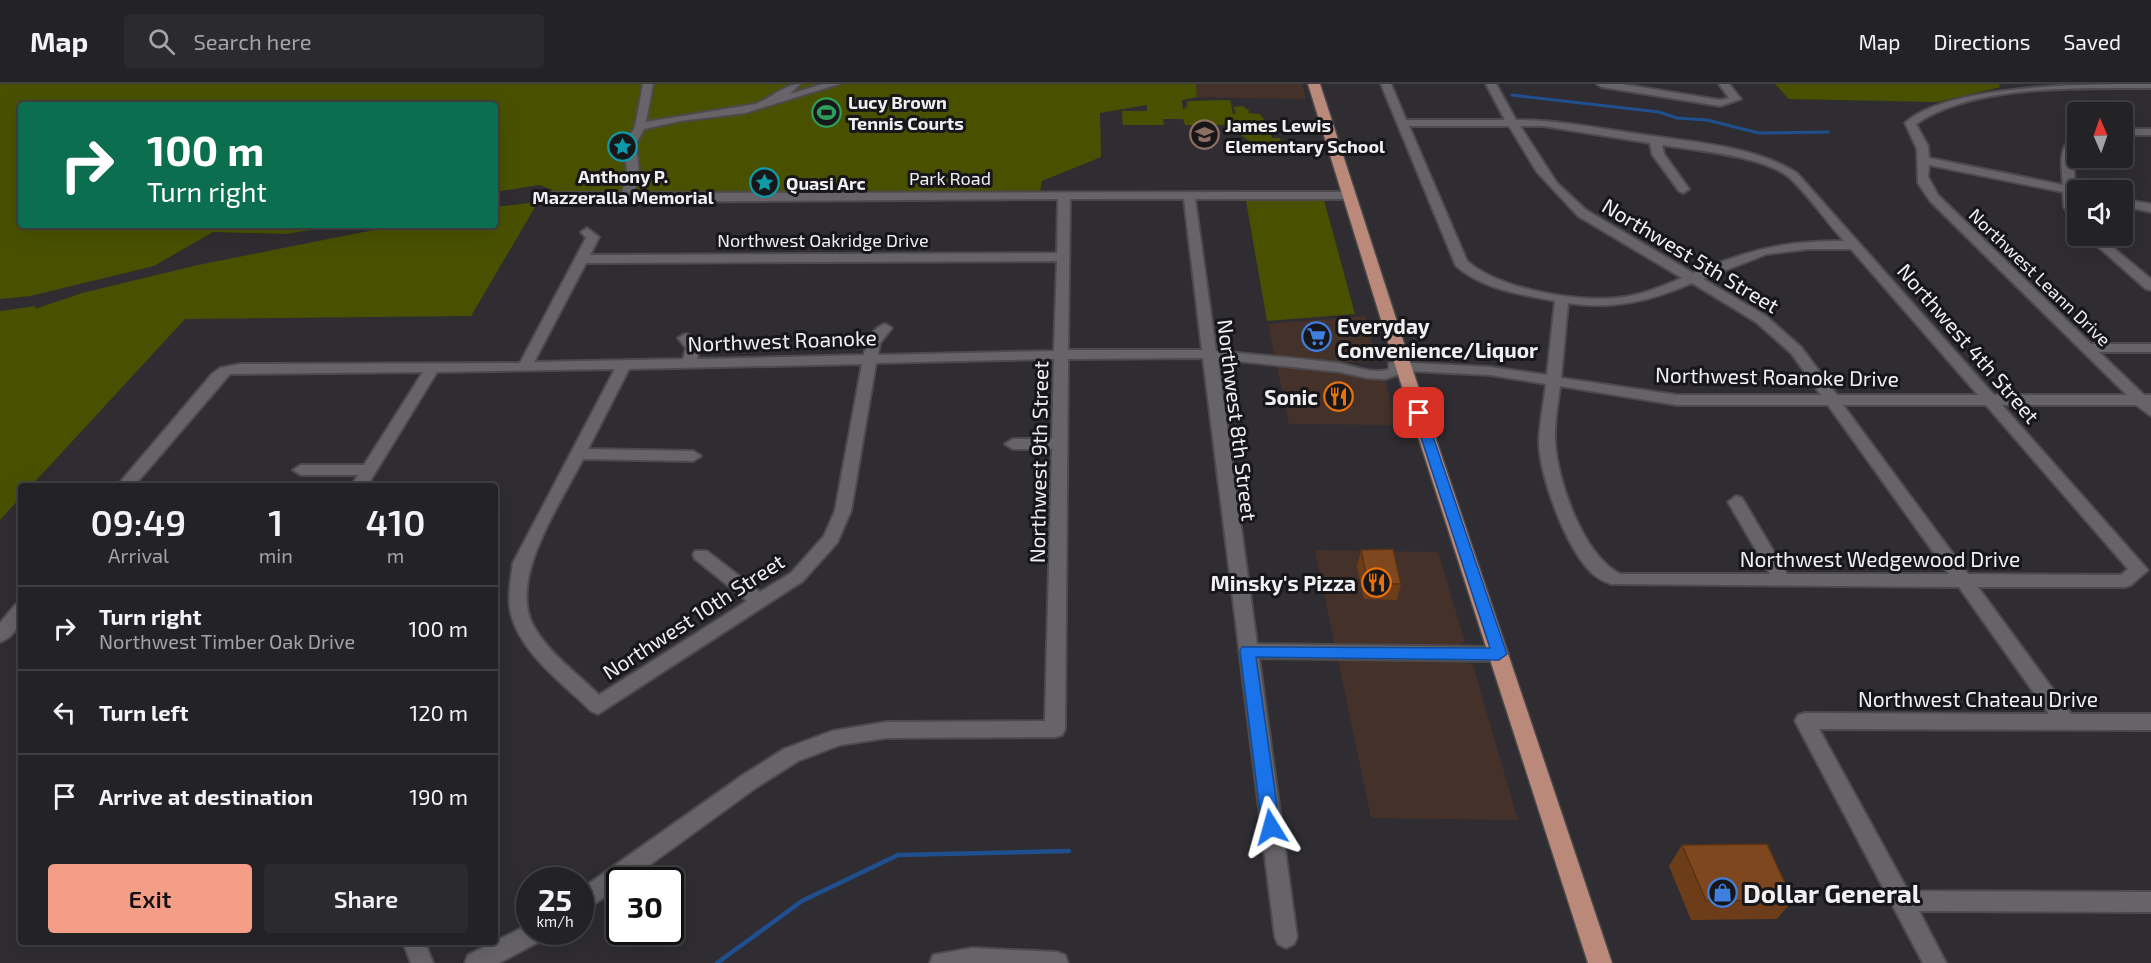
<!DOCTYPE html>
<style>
body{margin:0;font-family:"Exo 2",sans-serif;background:#2b2a2d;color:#f1f3f6;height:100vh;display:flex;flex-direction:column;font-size:22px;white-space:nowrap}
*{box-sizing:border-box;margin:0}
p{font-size:20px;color:#a3a4a7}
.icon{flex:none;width:33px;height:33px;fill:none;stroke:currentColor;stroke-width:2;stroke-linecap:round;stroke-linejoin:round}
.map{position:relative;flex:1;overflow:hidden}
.details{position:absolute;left:18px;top:399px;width:480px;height:462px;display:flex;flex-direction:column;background:#232225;border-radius:6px;box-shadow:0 6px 24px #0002,0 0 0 2px #403f42}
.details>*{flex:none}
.top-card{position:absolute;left:18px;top:18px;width:480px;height:126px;border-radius:6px;box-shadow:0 6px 24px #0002,0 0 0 2px #403f42;background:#0b6e4f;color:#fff;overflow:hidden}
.needle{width:39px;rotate:358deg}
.tools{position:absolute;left:2067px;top:18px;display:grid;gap:12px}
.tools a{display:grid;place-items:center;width:66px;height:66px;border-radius:6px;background:#232225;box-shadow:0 6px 24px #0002,0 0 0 2px #403f42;font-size:30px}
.speed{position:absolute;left:516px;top:783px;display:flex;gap:12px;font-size:30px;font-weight:700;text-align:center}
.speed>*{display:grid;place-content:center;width:78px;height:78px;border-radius:50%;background:#232225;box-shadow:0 6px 24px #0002,0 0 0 2px #403f42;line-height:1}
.speed small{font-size:15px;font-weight:400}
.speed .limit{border:3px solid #111;border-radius:9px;background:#fff;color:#111}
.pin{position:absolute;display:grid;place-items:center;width:51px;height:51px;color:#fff;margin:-26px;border-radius:12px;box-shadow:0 3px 9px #0006}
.me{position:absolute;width:66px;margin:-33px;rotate:352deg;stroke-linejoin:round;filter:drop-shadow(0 0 4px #0008)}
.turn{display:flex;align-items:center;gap:21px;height:126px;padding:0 30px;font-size:27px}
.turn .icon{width:78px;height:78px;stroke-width:2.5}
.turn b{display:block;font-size:42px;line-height:51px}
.eta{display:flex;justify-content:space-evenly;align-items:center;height:102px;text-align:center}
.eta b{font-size:36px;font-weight:600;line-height:42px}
.button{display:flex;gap:12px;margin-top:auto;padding:12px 30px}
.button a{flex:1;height:69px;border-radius:6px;background:#f49e87;color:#111;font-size:24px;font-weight:600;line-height:69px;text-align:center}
.button a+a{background:#2b2a2d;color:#f1f3f6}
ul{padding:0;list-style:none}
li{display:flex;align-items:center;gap:18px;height:84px;padding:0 30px;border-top:2px solid #403f42}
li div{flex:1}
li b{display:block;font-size:22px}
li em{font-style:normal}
header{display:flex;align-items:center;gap:36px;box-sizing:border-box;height:84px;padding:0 30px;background:#232225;border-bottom:2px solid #403f42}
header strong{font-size:28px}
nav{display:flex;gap:33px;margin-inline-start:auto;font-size:21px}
.search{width:420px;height:54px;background:#2b2a2d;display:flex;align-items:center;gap:15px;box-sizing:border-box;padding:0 21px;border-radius:6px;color:#a3a4a7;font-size:22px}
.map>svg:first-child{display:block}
.commercial{fill:#44312a}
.green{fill:#495101}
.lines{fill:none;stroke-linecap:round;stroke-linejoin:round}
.stream-far1{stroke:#1f4f8e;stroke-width:3}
.stream{stroke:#1f4f8e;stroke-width:4.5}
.minor-casing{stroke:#4c4a4d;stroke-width:4}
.major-casing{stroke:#4c4a4d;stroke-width:3}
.minor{fill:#676469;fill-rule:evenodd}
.major{fill:#bb8979;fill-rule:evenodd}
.wall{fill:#6d3d1a}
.building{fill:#7f471e;stroke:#593215;stroke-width:1.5}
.route{fill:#1a73e8;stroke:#114b97;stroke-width:1.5}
.labels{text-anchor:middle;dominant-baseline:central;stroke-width:6;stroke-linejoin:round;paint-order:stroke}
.far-poi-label{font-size:18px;font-weight:bold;fill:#f1eff2;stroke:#171618;text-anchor:start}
.far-street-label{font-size:18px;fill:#f1eff2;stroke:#171618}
.street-label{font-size:21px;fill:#f1eff2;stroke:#171618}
.poi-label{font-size:21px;font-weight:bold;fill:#f1eff2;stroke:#171618;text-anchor:end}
.near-poi-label{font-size:26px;font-weight:bold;fill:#f1eff2;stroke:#171618;text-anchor:start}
</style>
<header>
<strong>Map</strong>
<div class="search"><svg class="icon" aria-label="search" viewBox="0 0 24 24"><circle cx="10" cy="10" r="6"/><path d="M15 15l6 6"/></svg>Search here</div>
<nav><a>Map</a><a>Directions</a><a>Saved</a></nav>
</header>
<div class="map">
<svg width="2151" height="879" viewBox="0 0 2151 879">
<rect width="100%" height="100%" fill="#2f2d31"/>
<!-- commercial -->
<g class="commercial">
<polygon points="1196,0 1302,0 1306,15 1197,13"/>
<polygon points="1365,232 1377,277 1326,279 1275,275 1268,240"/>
<polygon points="1277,283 1384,293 1398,341 1289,340"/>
<polygon points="1315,466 1438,468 1465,558 1456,563 1335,562"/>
<polygon points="1338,576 1458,576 1473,581 1518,736 1371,734"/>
</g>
<!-- green -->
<g class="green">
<polygon points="0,0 1196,0 1197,13 1182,16 1183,26 1187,22 1187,17 1230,16 1233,30 1236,29 1233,23 1242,22 1249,26 1248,29 1260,30 1267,39 1261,44 1270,45 1272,54 1280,54 1284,70 1254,70 1253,59 1241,51 1239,42 1235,41 1185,41 1183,35 1163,35 1164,41 1123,41 1122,27 1147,27 1147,21 1100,29 1101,73 1042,97 1040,108 551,110 553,106 539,101 495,108 495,21 21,21 21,141 341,141 286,150 213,148 154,182 30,212 0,215"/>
<polygon points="1775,0 1998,0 2001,3 1937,18 1789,15"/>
<polygon points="1324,116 1355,230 1267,237 1246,117"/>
<polygon points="538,118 471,232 185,235 31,402 21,402 21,413 0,436 0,227 36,222 35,225 82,209 198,181 399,141 495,141 495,123"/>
</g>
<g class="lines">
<!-- stream-far1 -->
<polyline class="stream-far1" points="1512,11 1659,28 1677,34 1707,36 1759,49 1828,48"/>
<!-- stream -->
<polyline class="stream" points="717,879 802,817 898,771 1069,767"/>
<defs>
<g id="minor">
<path d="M643 0H653L646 38 756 20C771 14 785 0 800 0L790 10 823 0H839L745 29 680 37 644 45 636 60 639 88 634 109 1353 108V114L1349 115H1195L1216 267C1257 271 1298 274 1338 279 1354 282 1373 291 1389 285V279L1394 278 1490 283 1547 291 1555 217C1520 210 1484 206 1456 182L1381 0H1391L1406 36H1505L1486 0H1496L1516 36C1562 36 1606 46 1652 52 1700 59 1755 63 1797 89L1994 311H2127L1930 117 1918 99 1917 65 1905 39C1947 0 2090 0 2151 0V4C2081 4 1974 0 1916 40L1928 62 1929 74 2063 101C2062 83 2056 59 2078 52V60L2073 67 2075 104 2083 106H2078V111H2075L2078 139 2074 138 2064 123 2063 108 1929 81 1928 93 1938 111 2091 260H2151V268H2099L2144 311H2151V332L2136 321H2002L2148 486 2131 501 2125 503H1978L2071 630H2151V646L1819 645 1908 807 2151 808V828L1919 827 1946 879H1923L1795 637 1798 631 1805 629 2049 630 1959 503 1611 500C1604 497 1596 494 1591 488 1566 464 1539 391 1539 356 1540 337 1544 318 1546 300L1490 291 1409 287 1385 295 1367 294 1340 288 1218 275 1257 560 1499 563 1505 565 1508 570 1505 575 1499 577 1259 574 1297 853 1294 860 1286 864 1278 860 1275 853 1203 274 1068 275 1065 645 1062 651 1055 653 886 654 840 661 798 677 757 703 629 796H620V803L580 829V806L743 691 784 665 832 647 886 638 1045 637 1052 365H1013L1005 360 1013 355H1052L1054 275 876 279 851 427 837 459 803 497 598 630 591 627C564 600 521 570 511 530 507 514 511 496 513 479L615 285 437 288 367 402H351L358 391H301L293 386 301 381H364L423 288 230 290 134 402H117L212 290 220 284 240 280 520 279 586 154 581 148 587 144 599 153 590 171 1057 169 1058 115 627 118 547 116V110L551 109H622L627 88 624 60 635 43ZM1409 42H1509L1537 88 1578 132 1682 194C1661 203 1639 212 1616 214 1575 218 1498 205 1467 177ZM1520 42H1543L1650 59 1652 70 1679 107 1683 109 1689 105 1664 70 1662 61C1695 66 1765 72 1790 94 1810 113 1826 137 1844 157 1783 157 1749 166 1693 189L1586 126 1557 99ZM1070 115H1184L1202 266H1068ZM1808 165H1851L1978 311H1837L1801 263 1766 232 1703 195 1767 170ZM1057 177 1054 267 878 271 880 259 892 244 885 240C872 244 866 258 864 271L697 275 700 264 690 251 685 250 678 254 686 264 683 275 534 278 586 179ZM1692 199 1756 238 1791 269 1821 311H1677L1561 294 1568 219C1613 226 1651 217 1692 199ZM862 280 835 427 824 452 791 489 760 508 707 467H695L693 471 695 475 747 517 599 611C578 590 548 569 533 541 508 494 562 417 583 375L693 377 701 372 693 367 588 365 629 285ZM1560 302 1677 321H1828L1949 490H1787L1742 414 1736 412 1728 418 1770 490H1620C1583 471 1557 397 1555 357 1554 340 1558 320 1560 302ZM1843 321H1986L2128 485 2121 491 1968 490Z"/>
<polygon points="1597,0 1621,0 1720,16 1729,14 1719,0 1729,0 1741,15 1720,22 1602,3"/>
<rect x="2122" y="45" width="29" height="6"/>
<polygon points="2122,115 2151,120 2151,128 2122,122"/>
<polygon points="2086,152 2099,152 2151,195 2151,206 2146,205"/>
<path d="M21 519C21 535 18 552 0 558V539L15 521Z"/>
<polygon points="530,840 530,848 547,848 544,855 499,879 465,879 468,871"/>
<polygon points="403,858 425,858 433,879 411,879"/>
<polygon points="972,864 1057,868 1065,871 1068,879 930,879 933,871"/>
</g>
<polygon id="major" points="1308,0 1320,0 1412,284 1612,879 1588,879 1396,284"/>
</defs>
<!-- minor casing -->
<use href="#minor" class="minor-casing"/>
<!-- major casing -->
<use href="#major" class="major-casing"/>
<!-- minor -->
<use href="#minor" class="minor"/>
<!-- major -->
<use href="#major" class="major"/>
</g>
<!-- wall -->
<g class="wall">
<polygon points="1361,466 1401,500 1397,516 1364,515 1357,482"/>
<polygon points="1682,761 1793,816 1777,835 1691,836 1669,782"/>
</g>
<!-- building -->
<g class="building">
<polygon points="1393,465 1401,500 1368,499 1361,466"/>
<polygon points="1767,760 1793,816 1706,817 1682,761"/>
</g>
<!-- route -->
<polygon class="route" points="1419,325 1425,329 1507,570 1499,576 1256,573 1280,743 1277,748 1271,750 1265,748 1262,743 1240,567 1242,563 1490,564 1413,329"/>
<!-- icons -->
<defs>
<symbol id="stadium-ring" viewBox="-11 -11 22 22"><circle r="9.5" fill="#171618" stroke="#2e9e5b" stroke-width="1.5"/><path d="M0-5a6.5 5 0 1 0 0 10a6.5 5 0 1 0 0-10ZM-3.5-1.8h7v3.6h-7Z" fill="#2e9e5b"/></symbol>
<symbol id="school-ring" viewBox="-11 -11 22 22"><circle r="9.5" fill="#171618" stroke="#8d6e63" stroke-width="1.5"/><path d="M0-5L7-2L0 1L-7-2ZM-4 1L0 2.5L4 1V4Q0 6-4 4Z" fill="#8d6e63"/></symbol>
<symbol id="sight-ring" viewBox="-11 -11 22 22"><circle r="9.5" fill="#171618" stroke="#0f9aa8" stroke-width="1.5"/><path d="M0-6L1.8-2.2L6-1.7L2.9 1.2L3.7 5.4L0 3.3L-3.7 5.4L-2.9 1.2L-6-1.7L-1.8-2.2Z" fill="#0f9aa8"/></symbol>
<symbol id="supermarket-ring" viewBox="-11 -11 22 22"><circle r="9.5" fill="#171618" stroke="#3f7fe0" stroke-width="1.5"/><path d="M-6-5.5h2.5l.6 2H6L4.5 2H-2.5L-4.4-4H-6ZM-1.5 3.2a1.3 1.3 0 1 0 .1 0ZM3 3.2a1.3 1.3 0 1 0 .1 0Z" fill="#3f7fe0"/></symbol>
<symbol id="restaurant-ring" viewBox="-11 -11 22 22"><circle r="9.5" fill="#171618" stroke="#e8710a" stroke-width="1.5"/><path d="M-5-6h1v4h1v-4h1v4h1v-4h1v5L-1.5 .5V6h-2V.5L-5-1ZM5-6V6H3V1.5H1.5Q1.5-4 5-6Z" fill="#e8710a"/></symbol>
<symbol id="shop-ring" viewBox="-11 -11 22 22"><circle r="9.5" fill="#171618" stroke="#3f7fe0" stroke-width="1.5"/><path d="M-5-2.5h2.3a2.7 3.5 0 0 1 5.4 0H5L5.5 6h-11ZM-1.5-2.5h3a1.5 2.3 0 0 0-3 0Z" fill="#3f7fe0"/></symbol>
</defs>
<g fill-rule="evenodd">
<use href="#stadium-ring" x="810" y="12" width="33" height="33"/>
<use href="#school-ring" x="1188" y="34" width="33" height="33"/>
<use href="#sight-ring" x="606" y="46" width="33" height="33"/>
<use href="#sight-ring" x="748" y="82" width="33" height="33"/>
<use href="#supermarket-ring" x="1300" y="236" width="33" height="33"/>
<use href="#restaurant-ring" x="1322" y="296" width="33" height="33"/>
<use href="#restaurant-ring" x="1360" y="482" width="33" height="33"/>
<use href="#shop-ring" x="1706" y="792" width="33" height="33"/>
</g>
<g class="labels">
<!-- far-poi labels -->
<g class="far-poi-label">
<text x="848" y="18">Lucy Brown<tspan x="848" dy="21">Tennis Courts</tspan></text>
<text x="1225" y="41">James Lewis<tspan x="1225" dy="21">Elementary School</tspan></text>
<text x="623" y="92" text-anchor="middle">Anthony P.<tspan x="623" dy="21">Mazzeralla Memorial</tspan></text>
<text x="786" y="99">Quasi Arc</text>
</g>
<!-- far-street labels -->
<g class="far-street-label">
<text x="950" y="94">Park Road</text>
<text x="823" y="156">Northwest Oakridge Drive</text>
<text transform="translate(2040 193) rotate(44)">Northwest Leann Drive</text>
</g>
<!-- street labels -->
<g class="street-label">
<text transform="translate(1691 171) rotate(31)">Northwest 5th Street</text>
<text transform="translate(782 256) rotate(-2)">Northwest Roanoke</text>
<text transform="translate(1969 259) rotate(49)">Northwest 4th Street</text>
<text transform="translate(1777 292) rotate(1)">Northwest Roanoke Drive</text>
<text transform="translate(1238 336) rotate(83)">Northwest 8th Street</text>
<text transform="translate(1038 378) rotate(-89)">Northwest 9th Street</text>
<text x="1880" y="474">Northwest Wedgewood Drive</text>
<text transform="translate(693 532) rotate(-33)">Northwest 10th Street</text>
<text x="1978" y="614">Northwest Chateau Drive</text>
</g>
<!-- poi labels -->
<g class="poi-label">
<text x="1337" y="241" text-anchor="start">Everyday<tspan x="1337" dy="24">Convenience/Liquor</tspan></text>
<text x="1318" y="312">Sonic</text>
<text x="1356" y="498">Minsky's Pizza</text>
</g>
<!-- near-poi labels -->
<g class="near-poi-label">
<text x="1743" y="808">Dollar General</text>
</g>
</g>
</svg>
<div class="tools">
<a><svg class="needle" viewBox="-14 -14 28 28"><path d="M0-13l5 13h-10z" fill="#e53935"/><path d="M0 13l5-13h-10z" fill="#a3a4a7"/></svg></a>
<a><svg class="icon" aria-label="sound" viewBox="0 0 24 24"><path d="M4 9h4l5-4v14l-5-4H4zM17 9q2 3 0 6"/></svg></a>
</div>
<div class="speed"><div>25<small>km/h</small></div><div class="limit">30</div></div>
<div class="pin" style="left:1419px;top:329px;background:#d93025"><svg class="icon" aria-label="arrive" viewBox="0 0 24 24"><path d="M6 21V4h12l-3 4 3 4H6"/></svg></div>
<svg class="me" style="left:1271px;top:743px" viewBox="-20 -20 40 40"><path d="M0-17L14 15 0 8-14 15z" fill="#1a73e8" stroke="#fff" stroke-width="4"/></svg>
<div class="top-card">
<div class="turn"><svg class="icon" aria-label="right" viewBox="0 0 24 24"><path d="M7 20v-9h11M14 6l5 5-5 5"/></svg><div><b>100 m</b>Turn right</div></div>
</div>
<section class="details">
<div class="eta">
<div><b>09:49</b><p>Arrival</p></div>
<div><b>1</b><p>min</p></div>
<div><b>410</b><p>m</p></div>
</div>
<ul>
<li><svg class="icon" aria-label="right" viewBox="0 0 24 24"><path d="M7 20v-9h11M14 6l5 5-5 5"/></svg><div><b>Turn right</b><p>Northwest Timber Oak Drive</p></div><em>100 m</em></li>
<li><svg class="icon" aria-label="left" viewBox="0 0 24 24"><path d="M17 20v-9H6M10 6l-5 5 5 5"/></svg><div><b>Turn left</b></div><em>120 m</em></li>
<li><svg class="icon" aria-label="arrive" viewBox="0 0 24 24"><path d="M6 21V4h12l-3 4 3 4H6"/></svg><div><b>Arrive at destination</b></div><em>190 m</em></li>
</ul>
<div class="button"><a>Exit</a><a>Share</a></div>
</section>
</div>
